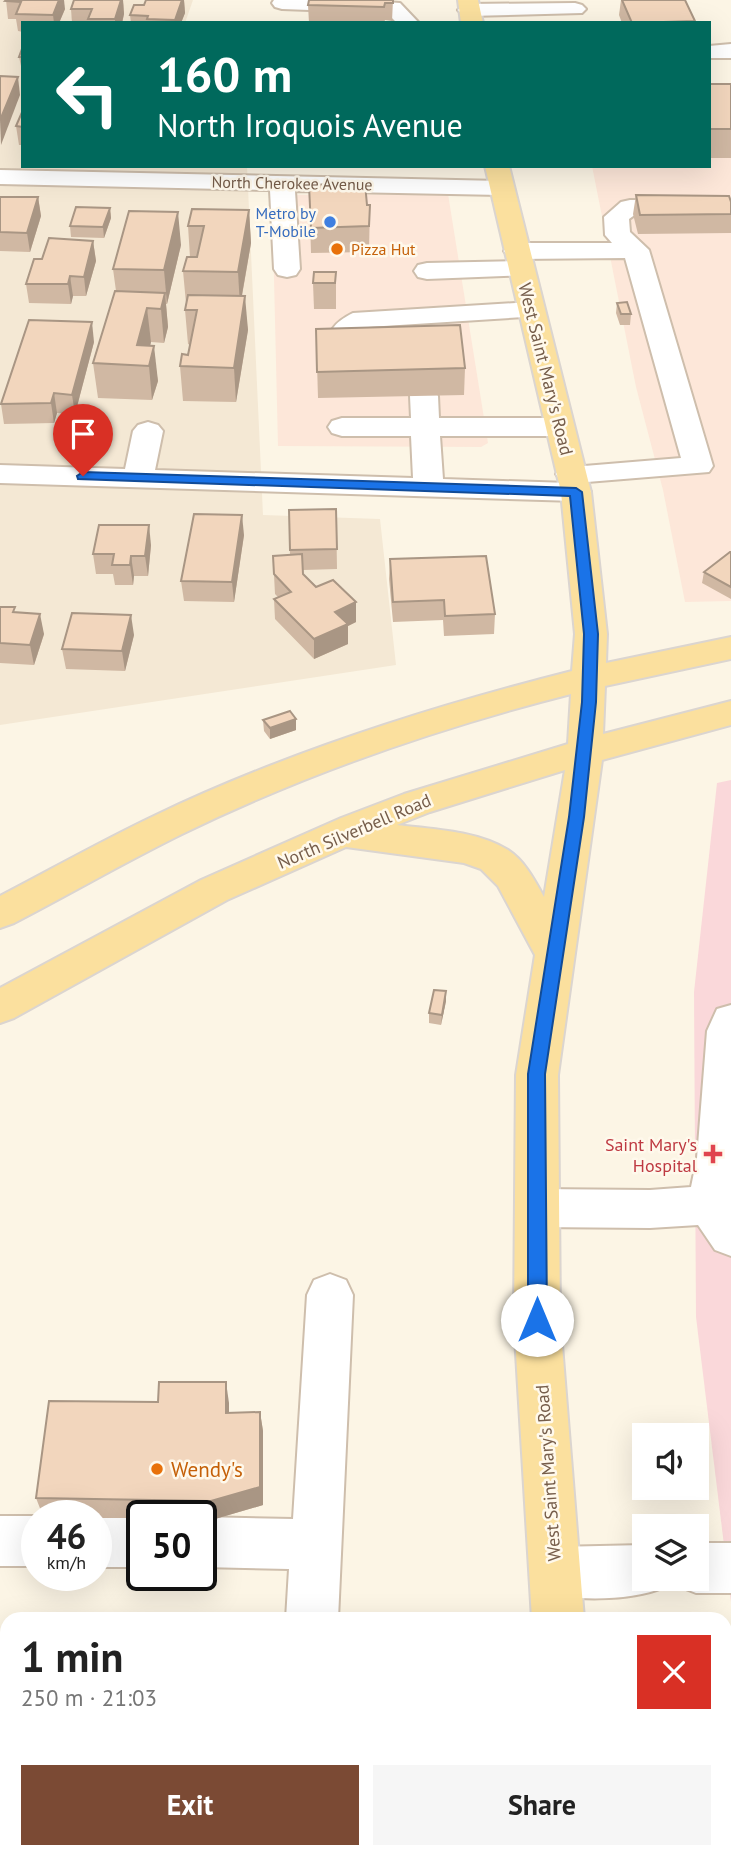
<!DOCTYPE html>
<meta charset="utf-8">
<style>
body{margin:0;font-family:"PT Sans",sans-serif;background:#f6f6f6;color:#222;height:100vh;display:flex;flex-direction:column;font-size:26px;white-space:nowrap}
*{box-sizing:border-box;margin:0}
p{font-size:23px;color:#767676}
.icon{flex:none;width:38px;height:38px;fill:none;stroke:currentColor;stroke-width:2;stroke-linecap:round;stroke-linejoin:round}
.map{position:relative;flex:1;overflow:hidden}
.side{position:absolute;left:0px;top:1612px;width:732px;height:247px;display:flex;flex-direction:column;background:#fff;border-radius:21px 21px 0 0;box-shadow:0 7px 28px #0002}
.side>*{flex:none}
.top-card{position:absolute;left:21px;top:21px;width:690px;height:147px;border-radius:0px;box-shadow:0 7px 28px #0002;background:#00695c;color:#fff;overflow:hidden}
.fabs{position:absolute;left:632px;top:1423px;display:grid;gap:14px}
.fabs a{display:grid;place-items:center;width:77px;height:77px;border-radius:0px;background:#fff;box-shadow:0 7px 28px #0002;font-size:35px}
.speed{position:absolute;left:21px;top:1500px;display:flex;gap:14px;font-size:35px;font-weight:700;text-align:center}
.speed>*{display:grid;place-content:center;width:91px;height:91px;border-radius:50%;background:#fff;box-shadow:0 7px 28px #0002;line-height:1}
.speed small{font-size:18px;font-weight:400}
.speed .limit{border:4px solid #111;border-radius:10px;background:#fff;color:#111}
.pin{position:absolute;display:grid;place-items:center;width:60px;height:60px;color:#fff;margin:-72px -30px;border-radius:50% 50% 50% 0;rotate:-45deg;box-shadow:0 0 7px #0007}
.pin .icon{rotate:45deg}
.me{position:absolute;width:77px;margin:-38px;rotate:0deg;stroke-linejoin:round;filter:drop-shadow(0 0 5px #0008)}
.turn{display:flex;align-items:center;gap:24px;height:147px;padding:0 21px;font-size:32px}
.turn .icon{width:91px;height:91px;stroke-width:2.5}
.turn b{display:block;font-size:49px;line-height:60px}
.round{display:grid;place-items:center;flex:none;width:74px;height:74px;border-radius:0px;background:#f6f6f6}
.summary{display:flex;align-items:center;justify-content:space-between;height:119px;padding:0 21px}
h1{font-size:42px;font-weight:700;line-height:52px}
.button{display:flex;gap:14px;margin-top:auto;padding:14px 21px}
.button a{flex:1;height:80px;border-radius:0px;background:#7b4a34;color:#fff;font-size:28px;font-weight:700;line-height:80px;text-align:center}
.button a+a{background:#f6f6f6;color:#222}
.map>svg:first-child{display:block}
.residential{fill:#f4e8d4}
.commercial{fill:#fde7d9}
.medical{fill:#fad8da}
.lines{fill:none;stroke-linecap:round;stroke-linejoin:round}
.minor-casing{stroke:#cebeac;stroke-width:4}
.major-casing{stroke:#dbd5d0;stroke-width:4}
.minor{fill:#fff;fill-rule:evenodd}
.major{fill:#fbe09e;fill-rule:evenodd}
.wall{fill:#d0b8a3}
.shaded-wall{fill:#a99684}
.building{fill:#f2d6bd;stroke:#a99684;stroke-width:2}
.route{fill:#1a73e8;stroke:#114b97;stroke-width:2}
.shop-dot{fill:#3f7fe0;stroke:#fff9ec;stroke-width:2.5}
.food-dot{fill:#e8710a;stroke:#fff9ec;stroke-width:2.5}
.health-dot{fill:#e0444e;stroke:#fff9ec;stroke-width:2.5}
.labels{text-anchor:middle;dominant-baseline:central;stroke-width:5;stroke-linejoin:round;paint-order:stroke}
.far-street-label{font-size:16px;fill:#765d4a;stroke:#fff9ec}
.far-shop-label{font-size:16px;fill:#366cbe;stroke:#fff9ec;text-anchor:end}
.far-food-label{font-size:16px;fill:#c56008;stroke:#fff9ec;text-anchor:start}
.street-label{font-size:18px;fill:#765d4a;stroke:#fff9ec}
.health-label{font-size:18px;fill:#be3a42;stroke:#fff9ec;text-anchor:end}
.near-food-label{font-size:21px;fill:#c56008;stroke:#fff9ec;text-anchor:start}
</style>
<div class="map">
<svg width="731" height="1857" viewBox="0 0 731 1857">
<rect width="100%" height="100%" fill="#fcf5e5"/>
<!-- residential -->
<polygon class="residential" points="0,0 193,0 185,23 23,23 23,166 247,166 263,515 380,519 396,665 0,725"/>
<!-- commercial -->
<g class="commercial">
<polygon points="709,89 731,89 731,601 685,602 663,490 636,387 592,166 709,166"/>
<polygon points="448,194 488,443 481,447 278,446 272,195"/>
</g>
<!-- medical -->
<polygon class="medical" points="731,780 731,1602 696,1317 694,992 717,783"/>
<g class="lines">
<defs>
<g id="minor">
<polygon points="274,0 342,0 347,5 344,9 337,11 282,9 275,7 272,3"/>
<polygon points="358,0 400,3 419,23 397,23 387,13 356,9 353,5"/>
<polygon points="575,3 582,5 586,9 582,13 469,16 462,14 458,10 462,6 469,4"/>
<polygon points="731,44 731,58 709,58 709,46"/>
<polygon points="0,170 501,181 510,183 513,188 510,193 501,195 295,191 300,269 296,275 287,277 278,275 274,269 270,190 0,184"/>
<polygon points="630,200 731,201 731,215 636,214 629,219 630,232 649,250 713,466 709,472 575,483 587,485 591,492 587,499 576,501 0,483 0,465 125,469 133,431 138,425 148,422 158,425 163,431 155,470 413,478 411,436 342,436 332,433 328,427 332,421 342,418 411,418 410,396 414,390 424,387 434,390 438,396 439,418 560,418 570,421 574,427 570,433 560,436 440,436 443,479 569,483 560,480 556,474 560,468 681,458 625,258 517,259 508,256 504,251 508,246 517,243 612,243 605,235 604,217 621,202"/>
<polygon points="521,261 530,263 534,269 530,275 427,279 418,277 414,271 418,265 427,263"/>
<path d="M531 302 540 304 544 310 540 316 368 327 357 332 354 354 350 360 340 362 330 360 326 354C328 331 333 323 353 313Z"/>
<polygon points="731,1005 731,1256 715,1250 698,1225 650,1228 537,1227 522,1222 515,1208 522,1194 537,1189 650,1190 691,1187 697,1158 707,1031 717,1009"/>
<polygon points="330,1274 346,1280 353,1295 338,1619 286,1619 289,1569 201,1567 201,1517 293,1519 307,1295 314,1280"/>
<rect x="0" y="1516" width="37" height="50"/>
<rect x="96" y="1517" width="46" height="50"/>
<polygon points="696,1543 731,1543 731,1593 696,1593 678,1586 675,1578 696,1578"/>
<path d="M644 1545V1578H666L662 1588C632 1601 567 1602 537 1590L530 1572 537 1554 555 1547Z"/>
</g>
<g id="major">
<polygon points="458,0 478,0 483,23 461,23"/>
<path d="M485 166H509L591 492 607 634 606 663 731 637V659L605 686 603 734 731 701V725L602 760 558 1075 560 1320 584 1619H532L514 1320 516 1075 535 955 498 886 481 869 464 863 346 847 227 900 14 1018 0 1023V988L201 880 341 818 404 794 568 744 571 694C438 728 305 774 182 834 125 862 70 894 14 923L0 928V896C52 869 103 840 156 815 285 753 434 706 572 671L575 634 561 492ZM565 770 544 897C535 881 525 861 508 850 478 831 432 829 397 825L430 812Z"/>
<polygon points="572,1852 628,1852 629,1857 573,1857"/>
</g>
</defs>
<!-- minor casing -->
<use href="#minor" class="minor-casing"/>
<!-- major casing -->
<use href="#major" class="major-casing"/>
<!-- minor -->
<use href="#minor" class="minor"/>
<!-- major -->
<use href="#major" class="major"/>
</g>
<!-- wall -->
<g class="wall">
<polygon points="6,0 65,9 59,23 23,23 23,32 18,31 16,19 8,19"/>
<polygon points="74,0 123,0 124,14 122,23 72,23 71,9"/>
<polygon points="146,0 184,0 185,13 181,23 131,23 130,15 144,5"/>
<polygon points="393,0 392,21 385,20 384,23 309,23 308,5"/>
<polygon points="621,0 685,0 695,21 694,23 622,23 619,15"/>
<polygon points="23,46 23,66 21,66 19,57"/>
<rect x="709" y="84" width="22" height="74"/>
<polygon points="23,110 23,145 19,145 16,126"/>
<polygon points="309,185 370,205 369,252 311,253"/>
<polygon points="636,195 731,202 731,233 638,234 633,214"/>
<polygon points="0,197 38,197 41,216 30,252 0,251"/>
<polygon points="110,208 111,218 104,238 71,237 70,226"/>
<polygon points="249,210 251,243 242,296 248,330 236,402 183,401 180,366 188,355 190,345 188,344 185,310 186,303 183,271 190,257 188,226"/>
<polygon points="93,241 96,261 86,296 73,296 71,304 29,303 26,284 42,259"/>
<polygon points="181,245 167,304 166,304 168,327 164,343 151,342 150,346 158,381 152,400 98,398 93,363 116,291 113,269"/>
<polygon points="336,272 336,309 314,309 313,283"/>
<polygon points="617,303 631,314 630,325 620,325 616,313"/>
<polygon points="316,329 465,368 464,395 318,398"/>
<polygon points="94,342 75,414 57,413 54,423 4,424 1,404"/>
<polygon points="336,509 337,569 303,570 303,574 356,622 348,626 348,644 314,659 275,619 274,599 278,597 275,594 273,556 290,555 289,510"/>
<polygon points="244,535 234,602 184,601 181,581"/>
<polygon points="151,545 148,576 134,576 133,585 115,585 113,574 96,574 93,554"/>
<polygon points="731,552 731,599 702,583 704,572"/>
<polygon points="390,559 495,614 494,634 444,636 443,620 393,622 389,579"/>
<polygon points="0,607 16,612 44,634 34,665 0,663"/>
<polygon points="134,635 125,671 66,669 62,649"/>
<polygon points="263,720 296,730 270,739 264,731"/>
<polygon points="446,991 446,1001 441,1025 429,1023 429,1013"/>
<polygon points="158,1402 229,1403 229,1413 260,1412 263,1431 263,1505 215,1519 201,1519 201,1516 142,1516 142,1518 96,1518 96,1516 43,1516 36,1498"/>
</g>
<!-- shaded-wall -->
<g class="shaded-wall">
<polygon points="59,0 64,0 65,9 59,23 54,23 53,15"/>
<polygon points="121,0 123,0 124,14 122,23 115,23 115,19"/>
<polygon points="182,0 184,0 185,13 181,23 175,23 175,20"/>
<polygon points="18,77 20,95 1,145 0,120"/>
<polygon points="38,197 41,216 30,252 27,233"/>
<polygon points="110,208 111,218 104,238 103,227"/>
<polygon points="249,210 251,243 240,306 238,272"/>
<polygon points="178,212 181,245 167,304 164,270"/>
<polygon points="93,241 96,261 86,296 84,277"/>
<polygon points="70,276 73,296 71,304 68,284"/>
<polygon points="165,293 168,327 164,343 161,309"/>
<polygon points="245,296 248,330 236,402 234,368"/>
<polygon points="147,308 151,342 145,365 137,345"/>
<polygon points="92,322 94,342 75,414 72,395"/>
<polygon points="154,346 158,381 152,400 149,366"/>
<polygon points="54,393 57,413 54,423 51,403"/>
<polygon points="242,515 244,535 234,602 232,582"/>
<polygon points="149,525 151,545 148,576 145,556"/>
<polygon points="131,556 134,576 133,585 130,565"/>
<polygon points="356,602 356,622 348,626 348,644 314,659 314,639 335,612"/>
<polygon points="40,614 44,634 34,665 30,645"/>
<polygon points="131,615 134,635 125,671 122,651"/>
<polygon points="296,719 296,730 270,739 270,728"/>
<polygon points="446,991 446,1001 441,1025 442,1015"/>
<polygon points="226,1382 229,1403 229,1433 226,1413"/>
<polygon points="260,1412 263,1431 263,1505 215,1519 211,1501"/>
</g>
<!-- building -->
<g class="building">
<polygon points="6,0 59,0 53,15 16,14 21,2 5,1"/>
<polygon points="74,0 121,0 115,19 88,19 92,9 71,9"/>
<polygon points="146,0 182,0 175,20 147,19 148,16 130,15 134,5 144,5"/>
<polygon points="309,0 393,0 393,3 385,3 384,7 308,5"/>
<polygon points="622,0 685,0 695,21 632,23"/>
<polygon points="23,46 23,57 19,57"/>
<polygon points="0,76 18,77 0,120"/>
<rect x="709" y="84" width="22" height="45"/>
<polygon points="23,110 23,127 16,126"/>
<polygon points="365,183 367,205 370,205 369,226 311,228 309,185"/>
<polygon points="636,195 729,196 731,202 731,214 640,215"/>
<polygon points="0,197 38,197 27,233 0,232"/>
<polygon points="76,207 110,208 103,227 70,226"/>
<polygon points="192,209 249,210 238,272 183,271 187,257 197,257 204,226 188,226"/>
<polygon points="129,211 178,212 164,270 113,269"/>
<polygon points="49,238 93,241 84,277 70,276 68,284 26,284 34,259 42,259"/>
<polygon points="314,272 336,272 335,283 313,283"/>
<polygon points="115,291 165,293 161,309 147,308 137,345 154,346 149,366 93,363"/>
<polygon points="188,295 245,296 234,368 180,366 182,354 188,355 197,310 185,310"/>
<polygon points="627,302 631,314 621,314 617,303"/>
<polygon points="29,320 92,322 72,395 54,393 51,403 1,404"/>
<polygon points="460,325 465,368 317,372 316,329"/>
<polygon points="336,509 337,549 290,550 289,510"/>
<polygon points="194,514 242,515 232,582 181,581"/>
<polygon points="99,525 149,525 145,556 131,556 130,565 112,565 114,554 93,554"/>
<polygon points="730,552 731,552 731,587 704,572"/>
<polygon points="302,554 303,574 316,587 333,580 356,602 335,612 348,624 314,639 274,599 291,592 274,574 273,556"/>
<polygon points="486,556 495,614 445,616 444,600 393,602 390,559"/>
<polygon points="0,607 15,607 13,612 40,614 30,645 0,643"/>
<polygon points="72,613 131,615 122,651 62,649"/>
<polygon points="290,711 296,719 270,728 263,720"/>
<polygon points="434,990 446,991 442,1015 429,1013"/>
<polygon points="159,1382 226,1382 226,1413 260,1412 260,1487 211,1501 36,1498 49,1401 158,1402"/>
<polygon points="0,1837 7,1838 7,1852 212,1852 212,1857 0,1857"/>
</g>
<!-- route -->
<polygon class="route" points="83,472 576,488 582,492 598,634 596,702 584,817 545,1074 547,1320 544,1326 537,1329 530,1326 528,1320 528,1074 569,817 582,702 584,634 570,496 78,479 77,476"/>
<!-- markers -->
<circle class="shop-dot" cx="330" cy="222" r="7"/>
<g class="food-dot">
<circle cx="337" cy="249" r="7"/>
<circle cx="157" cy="1469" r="7"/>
</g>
<path class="health-dot" d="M709.5 1143.5h7v7h7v7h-7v7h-7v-7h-7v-7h7z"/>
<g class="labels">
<!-- far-street labels -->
<g class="far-street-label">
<text transform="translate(292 183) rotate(1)">North Cherokee Avenue</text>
</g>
<!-- far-shop labels -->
<g class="far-shop-label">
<text x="316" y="213">Metro by<tspan x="316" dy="18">T-Mobile</tspan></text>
</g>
<!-- far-food labels -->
<g class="far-food-label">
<text x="351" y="249">Pizza Hut</text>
</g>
<!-- street labels -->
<g class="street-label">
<text transform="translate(546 369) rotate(76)">West Saint Mary's Road</text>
<text transform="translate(354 831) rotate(-23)">North Silverbell Road</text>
<text transform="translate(548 1473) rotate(-94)">West Saint Mary's Road</text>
</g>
<!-- health labels -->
<g class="health-label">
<text x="697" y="1144">Saint Mary's<tspan x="697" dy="21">Hospital</tspan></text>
</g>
<!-- near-food labels -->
<g class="near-food-label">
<text x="171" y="1469">Wendy's</text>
</g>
</g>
</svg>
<div class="fabs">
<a><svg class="icon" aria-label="sound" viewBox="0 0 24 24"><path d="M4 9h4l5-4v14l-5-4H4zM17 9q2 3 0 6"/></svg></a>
<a><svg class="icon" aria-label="layers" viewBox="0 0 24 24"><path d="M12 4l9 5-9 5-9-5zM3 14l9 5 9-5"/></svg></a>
</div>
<div class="speed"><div>46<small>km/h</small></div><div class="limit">50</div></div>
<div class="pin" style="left:83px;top:476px;background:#d93025"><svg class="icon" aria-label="arrive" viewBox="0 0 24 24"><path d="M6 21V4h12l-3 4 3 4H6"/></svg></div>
<svg class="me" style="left:537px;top:1320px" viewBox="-20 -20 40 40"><circle r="19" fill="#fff"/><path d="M0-13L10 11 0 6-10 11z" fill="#1a73e8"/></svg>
<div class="top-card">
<div class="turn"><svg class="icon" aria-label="left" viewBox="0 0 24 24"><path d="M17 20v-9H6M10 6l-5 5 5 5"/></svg><div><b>160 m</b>North Iroquois Avenue</div></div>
</div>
<section class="side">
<div class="summary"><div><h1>1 min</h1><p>250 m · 21:03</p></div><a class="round" style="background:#d93025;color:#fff"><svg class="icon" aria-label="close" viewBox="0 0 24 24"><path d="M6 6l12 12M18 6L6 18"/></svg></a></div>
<div class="button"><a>Exit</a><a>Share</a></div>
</section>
</div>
